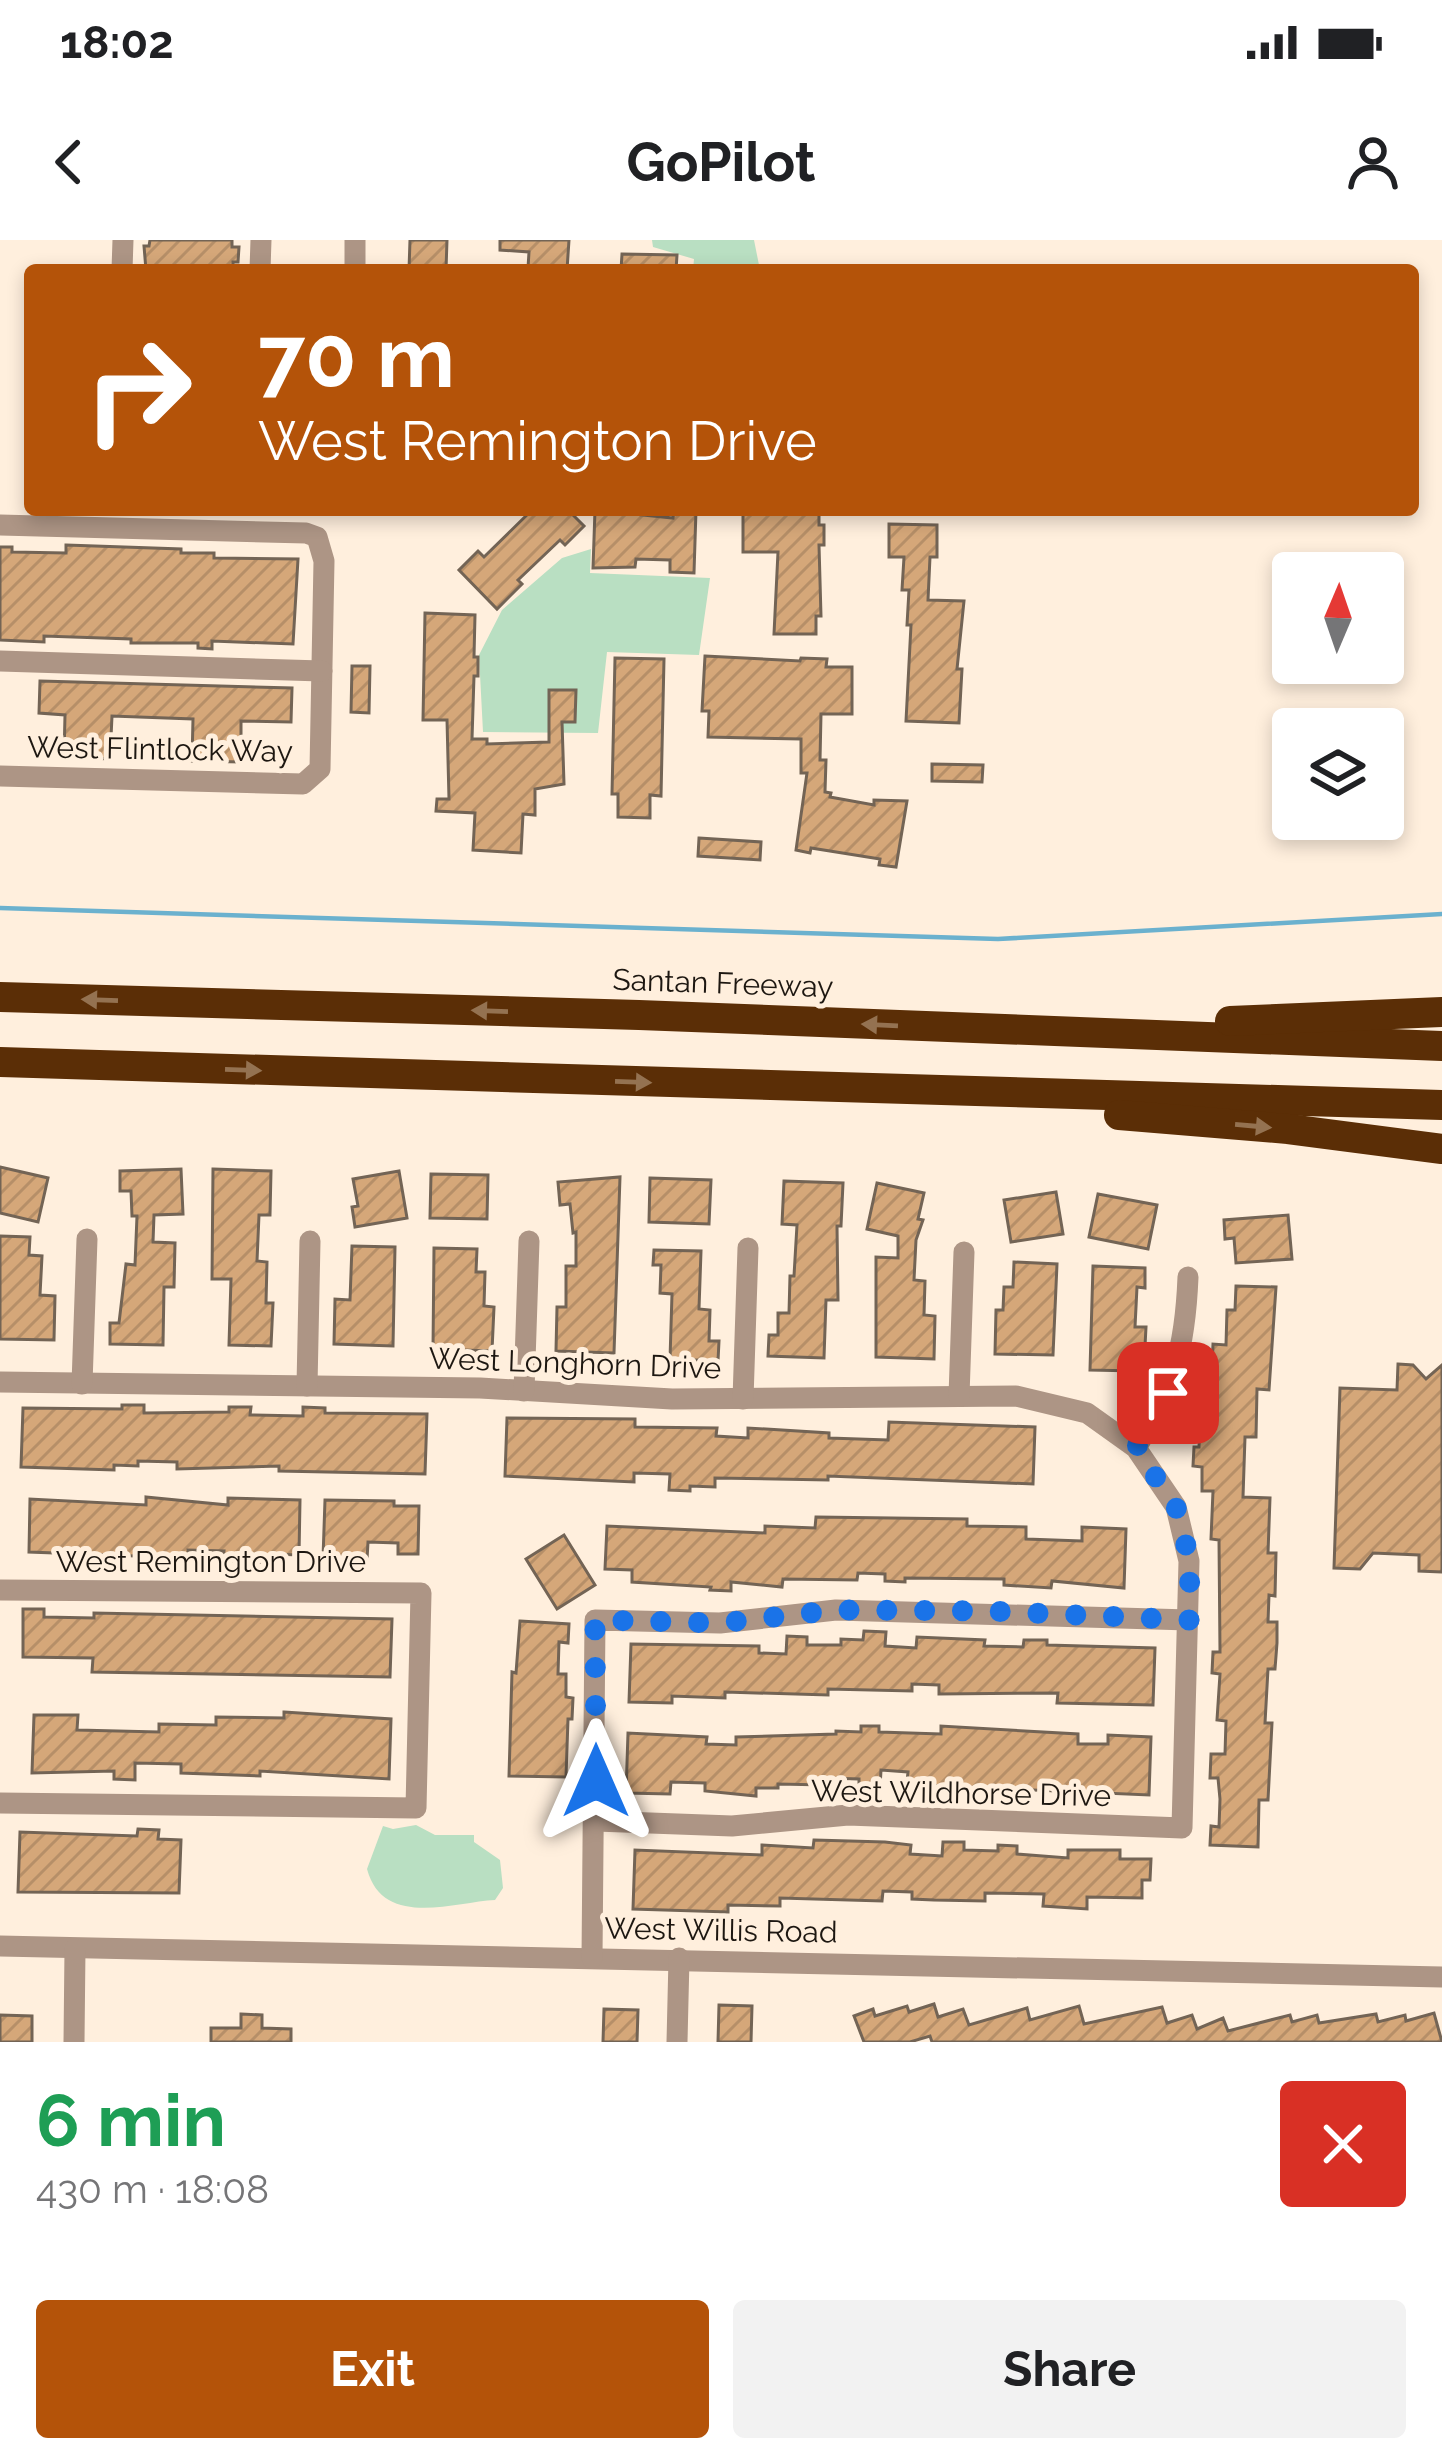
<!DOCTYPE html>
<meta charset="utf-8">
<style>
body{margin:0;font-family:Raleway,sans-serif;background:#f2f2f2;color:#202124;height:100vh;display:flex;flex-direction:column;font-size:45px;white-space:nowrap}
*{box-sizing:border-box;margin:0}
p{font-size:39px;color:#757577}
.icon{flex:none;width:66px;height:66px;fill:none;stroke:currentColor;stroke-width:2;stroke-linecap:round;stroke-linejoin:round}
.map{position:relative;height:1802px;overflow:hidden}
.details{display:flex;flex-direction:column;background:#fff;flex:1}
.details>*{flex:none}
.top-card{position:absolute;left:24px;top:24px;width:1395px;height:252px;border-radius:12px;box-shadow:0 6px 18px #0003;background:#b45309;color:#fff;overflow:hidden}
.needle{width:78px;rotate:2deg}
.controls{position:absolute;left:1272px;top:312px;display:grid;gap:24px}
.controls a{display:grid;place-items:center;width:132px;height:132px;border-radius:12px;background:#fff;box-shadow:0 6px 18px #0003;font-size:60px}
.pin{position:absolute;display:grid;place-items:center;width:102px;height:102px;color:#fff;margin:-51px;border-radius:24px;box-shadow:0 6px 18px #0006}
.me{position:absolute;width:132px;margin:-66px;rotate:0deg;stroke-linejoin:round;filter:drop-shadow(0 0 9px #0008)}
.turn{display:flex;align-items:center;gap:42px;height:252px;padding:0 36px;font-size:54px}
.turn .icon{width:156px;height:156px;stroke-width:2.5}
.turn b{display:block;font-size:84px;line-height:102px}
.round{display:grid;place-items:center;flex:none;width:126px;height:126px;border-radius:12px;background:#f2f2f2}
.headline{display:flex;align-items:center;justify-content:space-between;height:204px;padding:0 36px}
h1{font-size:72px;font-weight:700;line-height:90px;color:#1e9e55}
.primary-button{display:flex;gap:24px;margin-top:auto;padding:24px 36px}
.primary-button a{flex:1;height:138px;border-radius:12px;background:#b45309;color:#fff;font-size:48px;font-weight:700;line-height:138px;text-align:center}
.primary-button a+a{background:#f2f2f2;color:#202124}
.status{display:flex;justify-content:space-between;align-items:center;height:84px;padding:0 60px;background:#fff;direction:ltr}
.status svg{height:33px;fill:currentColor}
header{display:flex;justify-content:space-between;align-items:center;height:156px;padding:0 36px;background:#fff;font-size:54px;font-weight:700}
.map>svg:first-child{display:block}
.green{fill:#b9dfc2}
.lines{fill:none;stroke-linecap:round;stroke-linejoin:round}
.stream{stroke:#6bb1ce;stroke-width:4.5}
.building{fill:url(#building-hatch);stroke:#736455;stroke-width:3}
.minor{stroke:#ad9585;stroke-width:21}
.highway{stroke:#5b2e06;stroke-width:30}
.oneway{fill:#947251}
.route{stroke:#1a73e8;stroke-width:21;stroke-dasharray:0 37.8}
.labels{text-anchor:middle;dominant-baseline:central;stroke-width:10;stroke-linejoin:round;paint-order:stroke}
.street-label{font-size:30px;fill:#1d1711;stroke:#ffefdd}
</style>
<div class="status"><b>18:02</b><svg viewBox="0 0 49 12"><path d="M0 12V9h3v3zM5 12V6h3v6zM10 12V3h3v9zM15 12V0h3v12zM26 1h20v11H26zM47 4h2v5h-2z"/></svg></div>
<header><svg class="icon" aria-label="back" viewBox="0 0 24 24"><path d="M15 5l-7 7 7 7"/></svg>GoPilot<svg class="icon" aria-label="person" viewBox="0 0 24 24"><circle cx="12" cy="8" r="4"/><path d="M4 21q1-7 8-7t8 7"/></svg></header>
<div class="map">
<svg width="1442" height="1802" viewBox="0 0 1442 1802">
<defs>
<pattern id="building-hatch" width="6" height="6" patternUnits="userSpaceOnUse" patternTransform="scale(3)"><rect width="6" height="6" fill="#d5a779"/><path d="M-1 1l2-2M0 6l6-6M5 7l2-2" fill="none" stroke="#b68f68"/></pattern>
</defs>
<rect width="100%" height="100%" fill="#ffefdd"/>
<!-- green -->
<g class="green">
<polygon points="652,0 754,0 760,30 693,30 694,19 653,7"/>
<polygon points="591,309 590,333 710,338 699,415 607,412 598,493 483,492 479,415 502,370 562,318"/>
<path d="M416 1585 435 1595H474V1602L500 1620 503 1648 495 1660C454 1662 383 1689 367 1629L383 1586 393 1589Z"/>
</g>
<g class="lines">
<!-- stream -->
<polyline class="stream" points="0,668 998,699 1442,674"/>
</g>
<!-- building -->
<g class="building">
<polygon points="150,0 232,0 232,7 239,7 238,22 233,22 233,30 146,30 144,6 149,6"/>
<polygon points="410,0 447,0 446,30 409,30"/>
<polygon points="500,0 569,0 567,30 528,28 529,12 500,10"/>
<polygon points="622,14 677,15 676,30 621,30"/>
<polygon points="532,270 568,270 584,286 565,305 560,300 518,340 522,344 497,369 459,330 478,311 484,317"/>
<polygon points="595,270 673,278 674,270 696,270 694,333 670,332 670,320 636,319 635,327 593,328"/>
<polygon points="743,270 819,270 819,285 824,285 824,305 819,305 821,376 816,376 816,394 774,394 778,312 743,312"/>
<polygon points="889,284 937,285 937,317 930,317 928,360 964,361 957,429 962,429 959,483 906,481 911,385 907,385 909,350 902,350 904,317 889,317"/>
<polygon points="66,305 181,309 181,313 214,313 214,318 298,319 293,404 212,401 212,409 198,408 198,403 131,403 131,399 44,396 44,402 0,400 0,307 12,307 12,312 66,313"/>
<polygon points="425,373 475,375 474,417 478,417 478,436 474,436 472,499 487,499 487,504 549,502 549,450 576,450 575,482 562,482 564,544 535,549 535,575 523,574 521,613 473,610 475,573 436,571 437,559 449,559 447,480 423,480"/>
<polygon points="705,416 800,421 801,418 827,419 826,427 852,427 852,474 821,474 820,520 826,520 825,552 831,553 830,557 874,565 874,560 907,561 896,627 879,625 880,619 811,608 810,613 796,610 807,533 801,533 801,499 708,497 709,471 702,471"/>
<polygon points="615,418 664,419 661,556 650,555 650,578 618,577 618,554 612,554"/>
<polygon points="352,426 370,426 369,473 351,472"/>
<polygon points="40,441 292,448 291,482 241,481 241,522 192,521 193,479 112,476 110,519 64,517 65,475 39,473"/>
<polygon points="932,524 983,525 982,542 932,541"/>
<polygon points="699,598 761,602 760,620 698,616"/>
<polygon points="0,927 48,938 38,982 0,973"/>
<polygon points="181,929 183,974 154,975 153,1002 175,1003 174,1047 164,1047 163,1105 110,1104 110,1083 119,1083 126,1024 135,1025 137,976 132,976 131,951 120,951 120,931"/>
<polygon points="213,929 271,931 270,975 259,975 257,1021 267,1022 266,1063 273,1063 271,1106 229,1105 231,1039 212,1039"/>
<polygon points="399,931 407,978 355,987 352,967 358,966 353,939"/>
<polygon points="431,934 488,935 487,979 430,978"/>
<polygon points="620,937 614,1113 556,1111 557,1067 566,1067 566,1026 576,1026 576,992 573,993 570,964 560,965 558,942"/>
<polygon points="650,938 711,940 709,984 649,982"/>
<polygon points="784,941 843,943 841,986 837,986 838,1060 826,1060 824,1118 768,1116 769,1095 778,1095 778,1073 789,1073 790,1036 794,1036 797,985 782,984"/>
<polygon points="877,943 924,953 918,979 923,980 916,1000 914,1040 925,1041 924,1075 935,1076 934,1119 876,1117 876,1017 898,1018 898,996 867,989"/>
<polygon points="1056,952 1063,994 1011,1002 1004,960"/>
<polygon points="1098,954 1157,965 1148,1009 1089,997"/>
<polygon points="1288,975 1292,1019 1236,1023 1234,998 1225,999 1224,980"/>
<polygon points="0,996 30,997 29,1015 42,1016 40,1055 55,1056 54,1100 0,1099"/>
<polygon points="352,1006 395,1007 393,1106 334,1104 335,1059 350,1060"/>
<polygon points="434,1008 477,1009 476,1032 485,1032 484,1066 494,1067 492,1111 433,1109"/>
<polygon points="654,1010 701,1011 699,1069 710,1070 709,1101 719,1101 718,1121 670,1119 672,1054 660,1053 661,1025 653,1025"/>
<polygon points="1014,1022 1057,1024 1053,1115 995,1114 996,1070 1003,1070 1004,1047 1013,1047"/>
<polygon points="1093,1026 1145,1028 1145,1048 1137,1047 1135,1087 1146,1087 1145,1106 1137,1106 1136,1131 1090,1130"/>
<polygon points="1236,1046 1276,1047 1269,1150 1257,1149 1256,1197 1245,1197 1243,1257 1270,1258 1268,1313 1276,1313 1275,1356 1269,1355 1268,1382 1277,1382 1277,1403 1275,1429 1268,1429 1265,1483 1272,1483 1268,1560 1259,1560 1258,1607 1210,1605 1211,1586 1219,1587 1220,1559 1218,1538 1210,1538 1211,1514 1225,1514 1226,1481 1217,1480 1220,1434 1212,1433 1213,1412 1220,1412 1219,1300 1211,1299 1213,1251 1202,1251 1202,1227 1193,1226 1194,1207 1199,1207 1201,1152 1211,1152 1213,1104 1226,1105 1227,1070 1235,1070"/>
<polygon points="1398,1124 1413,1125 1426,1139 1442,1125 1442,1332 1419,1331 1419,1315 1373,1313 1360,1329 1334,1328 1340,1148 1397,1150"/>
<polygon points="122,1165 144,1165 144,1173 229,1172 229,1167 251,1167 250,1175 303,1176 303,1167 325,1168 325,1173 427,1174 425,1234 279,1231 279,1226 177,1229 177,1222 138,1221 138,1226 114,1225 114,1230 21,1227 23,1168 122,1169"/>
<polygon points="507,1178 635,1179 635,1187 717,1188 716,1196 748,1198 748,1188 829,1193 829,1198 888,1200 889,1182 1035,1187 1033,1244 828,1236 828,1240 715,1238 715,1247 690,1246 690,1251 669,1250 670,1234 634,1233 634,1242 505,1236"/>
<polygon points="146,1257 228,1265 228,1258 300,1260 299,1315 272,1314 272,1322 244,1322 223,1321 224,1311 188,1310 188,1318 29,1312 30,1259 146,1265"/>
<polygon points="325,1260 394,1261 394,1266 419,1266 418,1314 398,1314 398,1303 368,1302 367,1320 323,1318"/>
<polygon points="816,1277 967,1279 967,1286 1026,1287 1026,1299 1082,1301 1082,1287 1126,1289 1124,1348 1052,1341 1051,1348 1004,1345 1004,1339 905,1338 905,1342 885,1341 885,1334 858,1333 857,1340 783,1339 782,1347 731,1342 731,1351 710,1350 711,1347 632,1342 632,1330 605,1329 607,1286 765,1293 765,1286 815,1288"/>
<polygon points="564,1295 595,1345 557,1369 526,1319"/>
<polygon points="23,1369 44,1369 44,1377 94,1378 94,1373 392,1379 390,1437 92,1432 93,1418 23,1417"/>
<polygon points="520,1381 569,1384 568,1403 559,1402 558,1434 566,1434 566,1457 573,1458 572,1479 568,1479 566,1537 509,1536 512,1432 516,1433"/>
<polygon points="864,1391 886,1392 885,1406 916,1408 917,1397 985,1400 984,1406 1023,1407 1024,1400 1047,1400 1047,1405 1155,1408 1153,1465 1057,1463 1058,1453 939,1454 939,1445 912,1444 912,1451 828,1449 828,1455 725,1452 725,1458 672,1456 672,1463 629,1462 631,1404 759,1406 759,1413 786,1414 787,1396 807,1397 807,1405 841,1405 841,1399 863,1400"/>
<polygon points="284,1472 391,1479 389,1539 260,1531 260,1536 181,1533 181,1524 135,1523 135,1540 114,1539 114,1531 32,1533 34,1475 78,1475 77,1490 159,1492 159,1484 216,1485 216,1477 284,1478"/>
<polygon points="861,1486 879,1486 879,1492 941,1494 941,1486 1078,1494 1078,1504 1108,1504 1108,1495 1151,1497 1149,1555 940,1546 907,1542 908,1532 881,1530 880,1548 859,1547 859,1539 826,1538 825,1545 778,1544 778,1548 756,1548 756,1556 705,1551 705,1543 671,1542 670,1554 626,1553 628,1493 707,1497 706,1504 736,1505 736,1497 836,1494 836,1491 861,1492"/>
<polygon points="138,1589 159,1590 158,1599 181,1600 179,1653 18,1652 20,1592 137,1596"/>
<polygon points="814,1600 885,1602 911,1605 910,1614 942,1616 943,1602 964,1602 964,1610 998,1611 998,1605 1017,1606 1017,1614 1068,1618 1068,1610 1120,1610 1120,1619 1151,1619 1150,1640 1142,1640 1142,1658 1087,1657 1087,1669 1043,1666 1044,1654 985,1653 985,1661 934,1660 912,1659 912,1652 883,1651 882,1661 780,1658 780,1666 728,1665 728,1672 633,1669 635,1610 762,1615 762,1605 813,1608"/>
<polygon points="934,1764 938,1777 963,1769 969,1785 1027,1768 1030,1780 1079,1766 1084,1784 1162,1767 1167,1783 1192,1775 1197,1789 1223,1778 1228,1791 1290,1775 1292,1782 1317,1775 1319,1783 1376,1774 1378,1782 1405,1775 1406,1781 1434,1773 1442,1802 932,1802 930,1796 910,1802 864,1802 854,1776 873,1769 875,1776 907,1766 909,1772"/>
<polygon points="719,1765 752,1766 751,1802 718,1802"/>
<polygon points="604,1769 638,1770 637,1802 603,1802"/>
<polygon points="241,1774 262,1775 262,1788 291,1789 291,1802 211,1802 211,1788 241,1788"/>
<polygon points="0,1775 32,1776 32,1802 0,1802"/>
</g>
<g class="lines">
<!-- minor -->
<g class="minor">
<polyline points="122,30 123,0"/>
<polyline points="260,30 261,0"/>
<polyline points="355,30 355,0"/>
<polyline points="0,285 306,293 317,297 324,321 320,529 303,544 0,536"/>
<polyline points="0,421 322,431"/>
<polyline points="0,1142 480,1148 672,1159 1016,1156 1087,1173 1136,1208 1176,1267 1189,1321 1182,1588 848,1575 732,1586 596,1581"/>
<polyline points="82,1144 87,999"/>
<polyline points="307,1146 310,1001"/>
<polyline points="524,1151 529,1001"/>
<polyline points="959,1156 964,1012"/>
<polyline points="743,1159 748,1008"/>
<path d="M1136 1208C1174 1145 1185 1111 1188 1037"/>
<polyline points="0,1350 421,1353 416,1568 0,1563"/>
<polyline points="0,1706 1442,1737"/>
<polyline points="592,1718 595,1380 720,1383 836,1370 1189,1380"/>
<polyline points="74,1802 75,1709"/>
<polyline points="677,1802 679,1718"/>
</g>
<!-- highway -->
<g class="highway">
<polyline points="0,757 639,775 1442,806"/>
<polyline points="1230,781 1442,772"/>
<polyline points="0,822 1442,865"/>
<polyline points="1119,875 1288,889 1442,909"/>
</g>
</g>
<!-- one-way arrows -->
<defs><path id="oneway-solid" d="M-6-.8H1V-3.2L6.5 0L1 3.2V.8H-6Z" transform="scale(3)"/></defs>
<g class="oneway">
<use href="#oneway-solid" transform="translate(100 760) rotate(-178)"/>
<use href="#oneway-solid" transform="translate(490 771) rotate(-178)"/>
<use href="#oneway-solid" transform="translate(880 785) rotate(-177)"/>
<use href="#oneway-solid" transform="translate(243 830) rotate(2)"/>
<use href="#oneway-solid" transform="translate(633 842) rotate(2)"/>
<use href="#oneway-solid" transform="translate(1253 886) rotate(5)"/>
</g>
<g class="lines">
<!-- route -->
<polyline class="route" points="596,1541 595,1380 720,1383 836,1370 988,1371 1189,1380 1190,1321 1176,1267 1136,1208 1168,1153"/>
</g>
<g class="labels">
<!-- street labels -->
<g class="street-label">
<text transform="translate(160 509) rotate(1)">West Flintlock Way</text>
<text transform="translate(723 743) rotate(2)">Santan Freeway</text>
<text transform="translate(575 1123) rotate(2)">West Longhorn Drive</text>
<text x="211" y="1321">West Remington Drive</text>
<text transform="translate(961 1553) rotate(1)">West Wildhorse Drive</text>
<text transform="translate(721 1690) rotate(1)">West Willis Road</text>
</g>
</g>
</svg>
<div class="controls">
<a><svg class="needle" viewBox="-14 -14 28 28"><path d="M0-13l5 13h-10z" fill="#e53935"/><path d="M0 13l5-13h-10z" fill="#757577"/></svg></a>
<a><svg class="icon" aria-label="layers" viewBox="0 0 24 24"><path d="M12 4l9 5-9 5-9-5zM3 14l9 5 9-5"/></svg></a>
</div>
<div class="pin" style="left:1168px;top:1153px;background:#d93025"><svg class="icon" aria-label="arrive" viewBox="0 0 24 24"><path d="M6 21V4h12l-3 4 3 4H6"/></svg></div>
<svg class="me" style="left:596px;top:1541px" viewBox="-20 -20 40 40"><path d="M0-17L14 15 0 8-14 15z" fill="#1a73e8" stroke="#fff" stroke-width="4"/></svg>
<div class="top-card">
<div class="turn"><svg class="icon" aria-label="right" viewBox="0 0 24 24"><path d="M7 20v-9h11M14 6l5 5-5 5"/></svg><div><b>70 m</b>West Remington Drive</div></div>
</div>
</div>
<section class="details">
<div class="headline"><div><h1>6 min</h1><p>430 m · 18:08</p></div><a class="round" style="background:#d93025;color:#fff"><svg class="icon" aria-label="close" viewBox="0 0 24 24"><path d="M6 6l12 12M18 6L6 18"/></svg></a></div>
<div class="primary-button"><a>Exit</a><a>Share</a></div>
</section>
